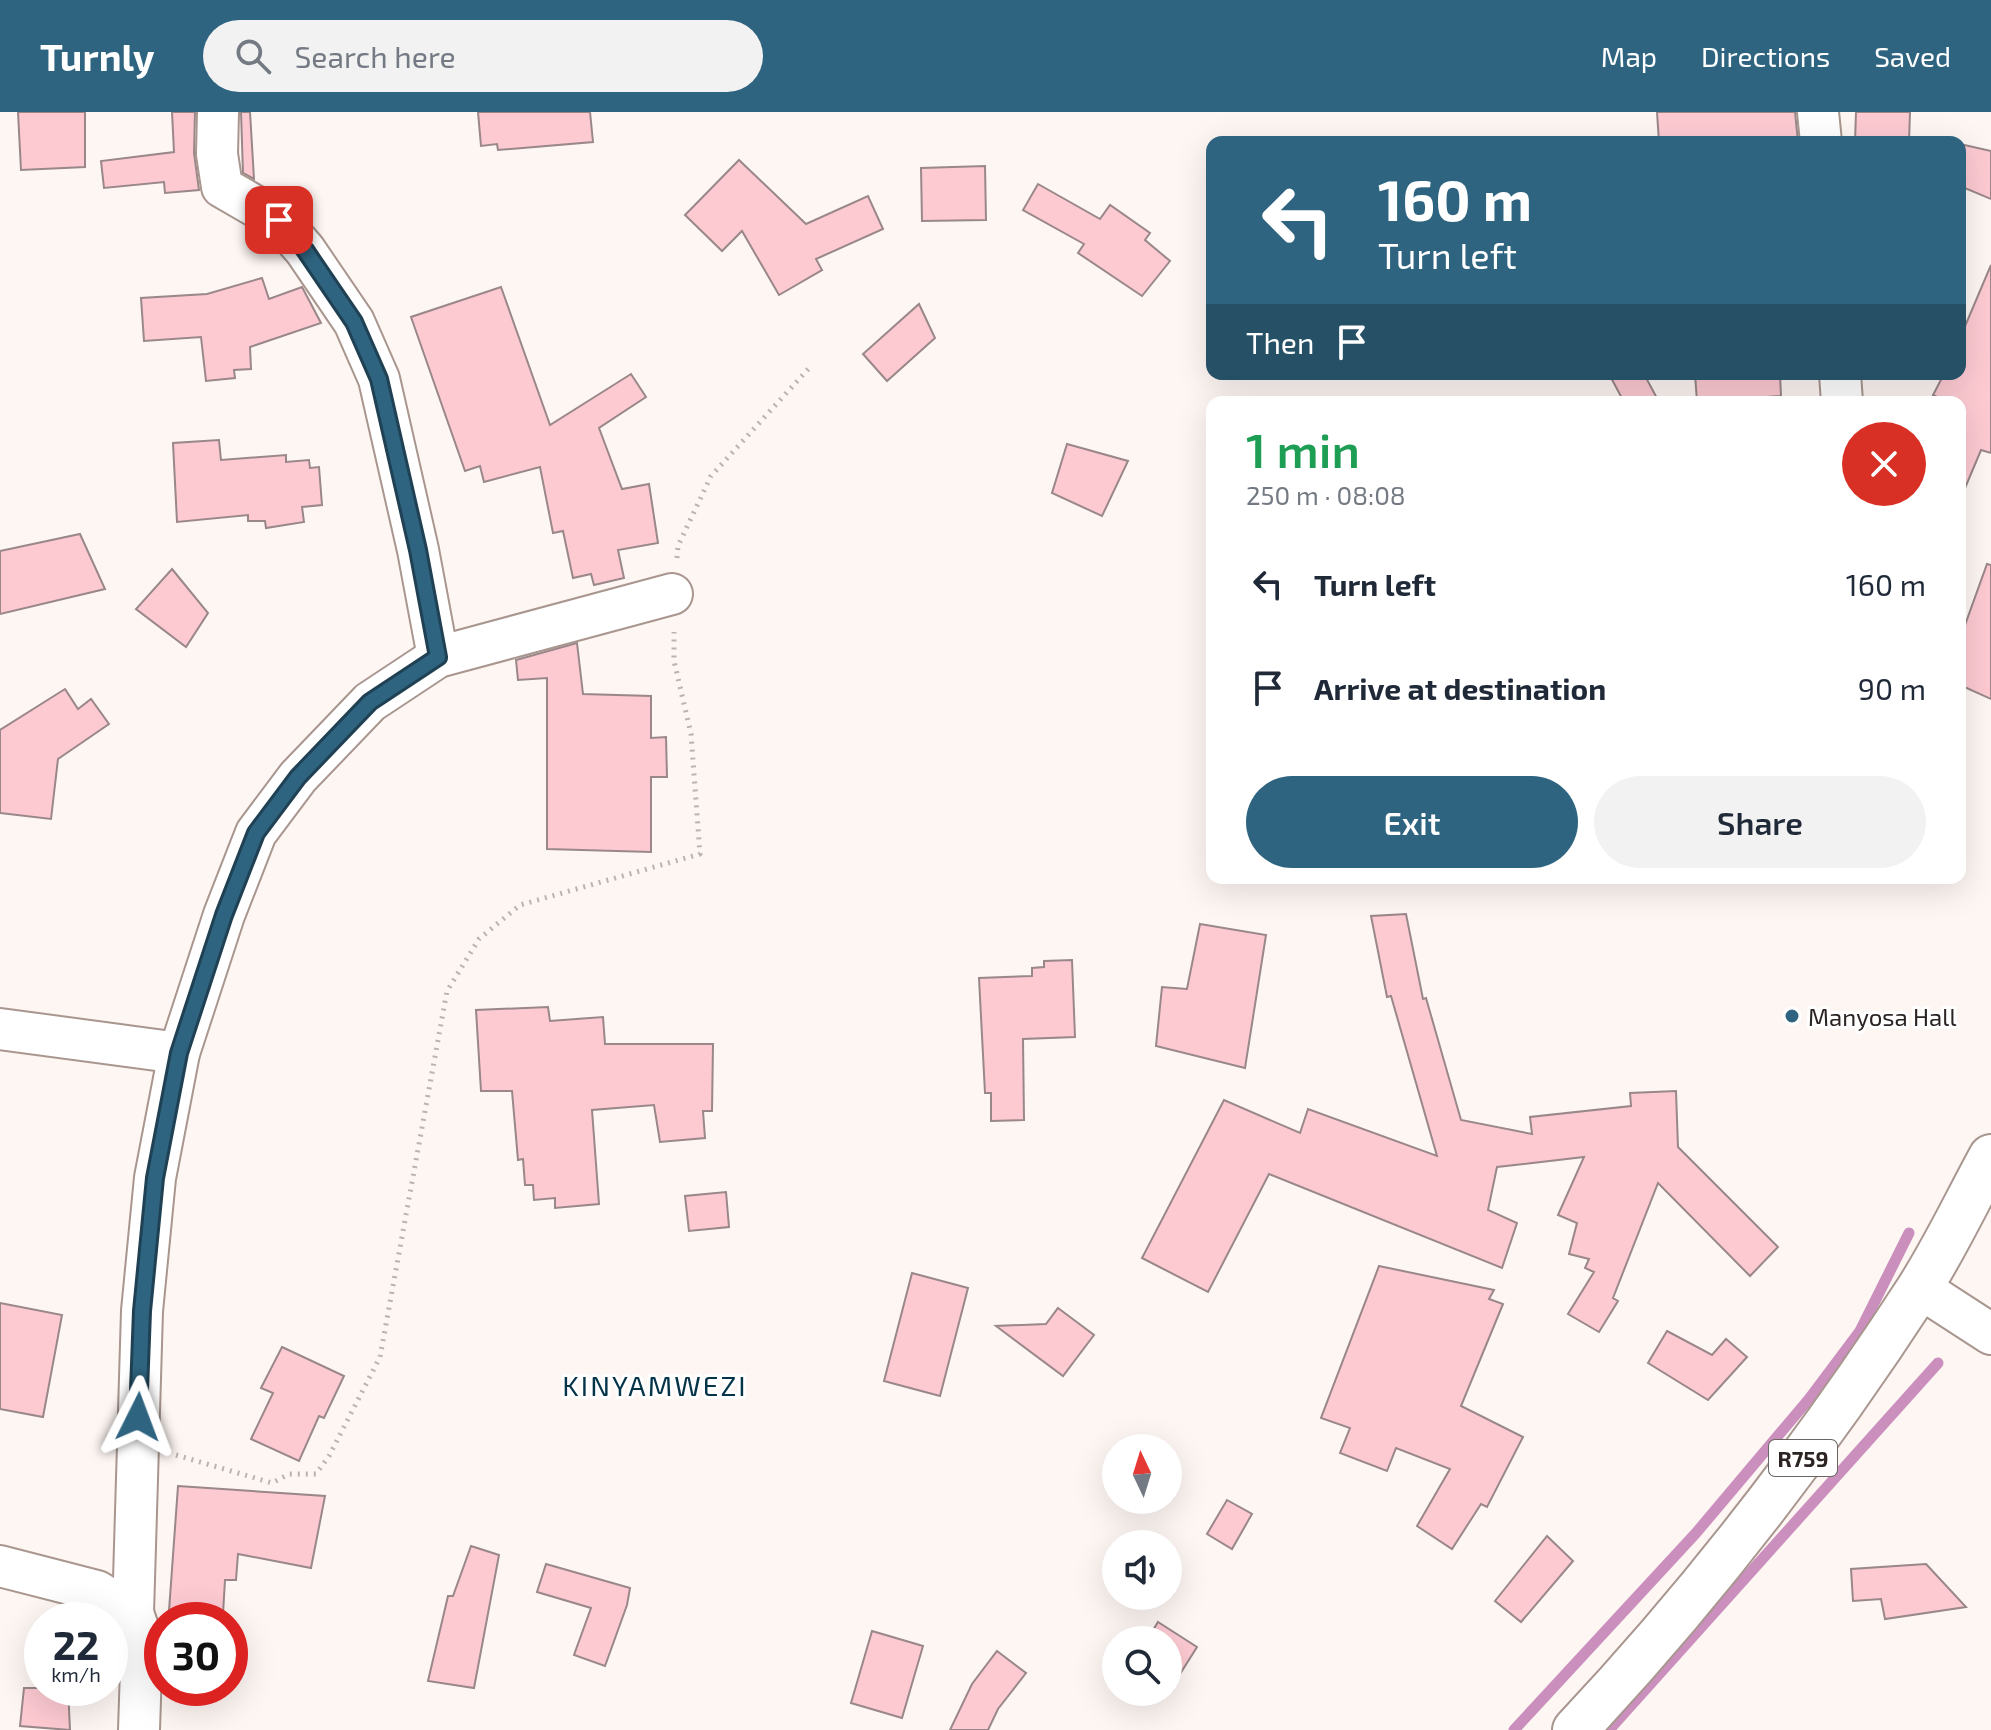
<!DOCTYPE html>
<meta charset="utf-8">
<style>
body{margin:0;font-family:"Exo 2",sans-serif;background:#f2f2f3;color:#1f2937;height:100vh;display:flex;flex-direction:column;font-size:30px;white-space:nowrap}
*{box-sizing:border-box;margin:0}
p{font-size:26px;color:#747a83}
.icon{flex:none;width:44px;height:44px;fill:none;stroke:currentColor;stroke-width:2;stroke-linecap:round;stroke-linejoin:round}
.map{position:relative;flex:1;overflow:hidden}
.sheet{position:absolute;left:1206px;top:284px;width:760px;height:488px;display:flex;flex-direction:column;background:#fff;border-radius:16px;box-shadow:0 8px 32px #0002}
.sheet>*{flex:none}
.top-card{position:absolute;left:1206px;top:24px;width:760px;height:244px;border-radius:16px;box-shadow:0 8px 32px #0002;background:#2f6480;color:#fff;overflow:hidden}
.needle{width:52px;rotate:356deg}
.tools{position:absolute;left:1102px;top:1322px;display:grid;gap:16px}
.tools a{display:grid;place-items:center;width:80px;height:80px;border-radius:50%;background:#fff;box-shadow:0 8px 32px #0002;font-size:40px}
.speed{position:absolute;left:24px;top:1490px;display:flex;gap:16px;font-size:40px;font-weight:700;text-align:center}
.speed>*{display:grid;place-content:center;width:104px;height:104px;border-radius:50%;background:#fff;box-shadow:0 8px 32px #0002;line-height:1}
.speed small{font-size:20px;font-weight:400}
.speed .limit{border:12px solid #d22;background:#fff;color:#111}
.pin{position:absolute;display:grid;place-items:center;width:68px;height:68px;color:#fff;margin:-34px;border-radius:16px;box-shadow:0 4px 12px #0006}
.me{position:absolute;width:88px;margin:-44px;rotate:3deg;stroke-linejoin:round;filter:drop-shadow(0 0 6px #0008)}
.turn{display:flex;align-items:center;gap:28px;height:168px;padding:0 40px;font-size:36px}
.turn .icon{width:104px;height:104px;stroke-width:2.5}
.turn b{display:block;font-size:56px;line-height:68px}
.then{display:flex;align-items:center;height:76px;padding:0 40px;background:#0003;gap:16px;font-size:30px}
.round{display:grid;place-items:center;flex:none;width:84px;height:84px;border-radius:42px;background:#f2f2f3}
.head{display:flex;align-items:center;justify-content:space-between;height:136px;padding:0 40px}
h1{font-size:48px;font-weight:600;line-height:60px;color:#1e9e55}
.primary-button{display:flex;gap:16px;margin-top:auto;padding:16px 40px}
.primary-button a{flex:1;height:92px;border-radius:48px;background:#2f6480;color:#fff;font-size:32px;font-weight:600;line-height:92px;text-align:center}
.primary-button a+a{background:#f2f2f3;color:#1f2937}
ul{padding:0;list-style:none}
li{display:flex;align-items:center;gap:24px;height:104px;padding:0 40px}
li div{flex:1}
li b{display:block;font-size:30px}
li em{font-style:normal}
header{display:flex;align-items:center;gap:48px;box-sizing:border-box;height:112px;padding:0 40px;background:#2f6480;color:#fff}
header strong{font-size:38px}
nav{display:flex;gap:44px;margin-inline-start:auto;font-size:28px}
.search{width:560px;height:72px;background:#f2f2f3;display:flex;align-items:center;gap:20px;box-sizing:border-box;padding:0 28px;border-radius:44px;color:#747a83;font-size:30px}
.map>svg:first-child{display:block}
.lines{fill:none;stroke-linecap:round;stroke-linejoin:round}
.stream{stroke:#cb8fbe;stroke-width:11}
.building{fill:#fdcad2;stroke:#998789;stroke-width:2}
.minor-casing{stroke:#a8968f;stroke-width:44}
.primary-casing{stroke:#a8968f;stroke-width:48}
.path{stroke:#bbb3b0;stroke-width:5;stroke-dasharray:2 6;stroke-linecap:butt}
.minor{stroke:#fff;stroke-width:40}
.primary{stroke:#fff;stroke-width:44}
.route-casing{stroke:#1f4153;stroke-width:20}
.route{stroke:#2f6480;stroke-width:14}
.poi-dot{fill:#2f6480;stroke:#fff;stroke-width:3}
.labels{text-anchor:middle;dominant-baseline:central;stroke-width:6;stroke-linejoin:round;paint-order:stroke}
.shield{fill:#fff;stroke:#6b6664;stroke-width:2}
.shield-label{font-size:22px;font-weight:bold;fill:#2b2422}
.poi-label{font-size:24px;fill:#2b2422;stroke:#fff;text-anchor:start}
.quarter-label{font-size:28px;letter-spacing:2px;fill:#053449;stroke:#fff}
</style>
<header>
<strong>Turnly</strong>
<div class="search"><svg class="icon" aria-label="search" viewBox="0 0 24 24"><circle cx="10" cy="10" r="6"/><path d="M15 15l6 6"/></svg>Search here</div>
<nav><a>Map</a><a>Directions</a><a>Saved</a></nav>
</header>
<div class="map">
<svg width="1991" height="1618" viewBox="0 0 1991 1618">
<rect width="100%" height="100%" fill="#fef6f3"/>
<g class="lines">
<!-- stream -->
<g class="stream">
<polyline points="1514,1618 1696,1421 1809,1287 1860,1219 1909,1121"/>
<polyline points="1609,1618 1938,1251"/>
</g>
</g>
<!-- building -->
<g class="building">
<polygon points="18,0 85,0 85,55 21,58"/>
<polygon points="172,0 195,0 194,41 199,78 165,81 164,70 104,76 101,49 174,40"/>
<polygon points="241,0 250,0 254,67 243,61"/>
<polygon points="478,0 590,0 593,30 498,38 497,32 481,34"/>
<polygon points="1657,0 1795,0 1798,30 1659,30"/>
<polygon points="1856,0 1910,0 1909,30 1855,30"/>
<polygon points="1960,32 1991,39 1991,87 1960,74"/>
<polygon points="739,48 806,112 868,84 883,117 816,147 822,158 779,183 742,119 722,139 685,103"/>
<polygon points="985,54 986,108 922,109 921,56"/>
<polygon points="1038,72 1100,107 1110,93 1150,121 1145,128 1170,149 1142,184 1078,141 1084,132 1023,98"/>
<polygon points="1991,153 1991,341 1981,338 1960,388 1960,290 1947,290 1933,283 1944,262 1960,262 1960,226"/>
<polygon points="262,166 269,187 302,175 321,211 250,235 251,257 234,258 235,266 206,269 201,225 144,229 141,186 207,182"/>
<polygon points="501,175 550,313 631,262 646,285 599,316 622,377 649,372 658,431 618,438 624,466 594,473 591,462 573,466 563,419 553,421 540,355 484,370 480,354 465,359 411,205"/>
<polygon points="919,192 935,226 887,269 863,242"/>
<polygon points="1609,262 1644,262 1659,290 1624,290"/>
<polygon points="1695,262 1780,262 1781,284 1697,290"/>
<polygon points="219,328 221,348 286,343 286,350 309,348 310,356 319,355 322,393 302,395 304,410 266,416 265,409 248,409 248,403 177,410 173,331"/>
<polygon points="1067,332 1128,349 1102,404 1052,381"/>
<polygon points="80,422 105,477 0,502 0,439"/>
<polygon points="1987,452 1991,453 1991,587 1960,573 1960,527"/>
<polygon points="172,457 208,501 186,535 136,497"/>
<polygon points="577,531 583,582 651,584 651,626 666,625 667,665 651,665 651,740 547,737 547,566 518,568 516,548"/>
<polygon points="65,577 78,597 91,587 109,612 58,647 51,707 0,701 0,618"/>
<polygon points="1406,802 1423,887 1426,886 1461,1008 1532,1022 1530,1005 1631,994 1630,981 1676,979 1678,1035 1778,1135 1750,1164 1658,1071 1613,1186 1618,1189 1599,1220 1568,1202 1594,1160 1585,1156 1589,1147 1569,1142 1577,1111 1558,1103 1584,1045 1497,1055 1488,1098 1517,1111 1502,1156 1269,1062 1208,1180 1142,1146 1224,988 1300,1021 1308,997 1437,1044 1391,884 1387,885 1371,804"/>
<polygon points="1200,812 1266,823 1245,956 1156,934 1162,875 1187,877"/>
<polygon points="1072,848 1075,925 1023,927 1024,1008 991,1009 991,981 985,981 979,866 1032,864 1032,856 1044,855 1044,849"/>
<polygon points="548,895 550,909 603,905 605,932 713,932 712,999 703,999 705,1026 660,1030 654,993 592,998 599,1092 555,1096 555,1086 534,1088 533,1073 525,1073 523,1047 518,1048 512,979 481,979 476,898"/>
<polygon points="726,1080 729,1115 689,1119 685,1084"/>
<polygon points="1379,1154 1494,1178 1489,1187 1503,1192 1461,1294 1523,1325 1487,1395 1481,1392 1452,1437 1417,1414 1450,1357 1396,1336 1387,1359 1340,1341 1350,1316 1321,1306"/>
<polygon points="912,1161 968,1176 940,1284 884,1269"/>
<polygon points="0,1191 62,1203 43,1305 0,1297"/>
<polygon points="1058,1196 1094,1223 1063,1264 996,1214 1046,1212"/>
<polygon points="1667,1219 1712,1243 1726,1227 1747,1245 1708,1288 1648,1251"/>
<polygon points="282,1235 344,1264 324,1306 319,1304 299,1349 251,1327 273,1281 261,1276"/>
<polygon points="178,1374 325,1384 311,1456 238,1442 236,1468 225,1468 223,1502 169,1499"/>
<polygon points="1227,1388 1252,1402 1232,1437 1207,1422"/>
<polygon points="1547,1424 1573,1449 1521,1510 1495,1489"/>
<polygon points="471,1434 499,1443 474,1576 428,1569 448,1484 453,1484"/>
<polygon points="546,1452 630,1476 627,1493 605,1554 574,1543 591,1496 537,1480"/>
<polygon points="1926,1452 1966,1495 1885,1507 1881,1487 1853,1489 1851,1457"/>
<polygon points="1158,1510 1197,1535 1168,1581 1168,1528 1147,1528"/>
<polygon points="872,1519 923,1534 902,1606 851,1591"/>
<polygon points="997,1539 1026,1561 998,1597 988,1618 950,1618 972,1572"/>
<polygon points="24,1576 68,1576 70,1618 20,1614"/>
</g>
<g class="lines">
<defs>
<g id="minor">
<polyline points="218,0 217,42 222,75 279,108 305,138 354,210 379,267 418,438 438,545"/>
<polyline points="1818,0 1821,30"/>
<polyline points="1840,262 1842,290"/>
<polyline points="0,917 179,941"/>
<polyline points="1920,1176 1991,1222"/>
<polyline points="0,1454 97,1479 133,1501 142,1527 139,1618"/>
<polyline points="133,1501 142,1199 155,1066 179,941 224,803 256,721 298,665 370,590 438,545 672,482"/>
</g>
<path id="primary" d="M1575 1618C1703 1482 1816 1335 1918 1178 1945 1136 1967 1089 1991 1045"/>
</defs>
<!-- minor casing -->
<use href="#minor" class="minor-casing"/>
<!-- primary casing -->
<use href="#primary" class="primary-casing"/>
<!-- path -->
<g class="path">
<polyline points="677,446 678,434 711,364 810,255"/>
<polyline points="176,1343 272,1371 289,1362 316,1362 329,1344 380,1245 447,879 479,827 520,793 700,742 691,622 674,549 674,520"/>
</g>
<!-- minor -->
<use href="#minor" class="minor"/>
<!-- primary -->
<use href="#primary" class="primary"/>
</g>
<g class="lines">
<defs>
<polyline id="route" points="138,1305 142,1199 155,1066 179,941 224,803 256,721 298,665 370,590 438,545 418,438 379,267 354,210 305,138 279,108"/>
</defs>
<!-- route casing -->
<use href="#route" class="route-casing"/>
<!-- route -->
<use href="#route" class="route"/>
</g>
<!-- markers -->
<circle class="poi-dot" cx="1792" cy="904" r="8"/>
<g class="labels">
<!-- shield labels -->
<rect class="shield" x="1769" y="1328" width="68" height="36" rx="6"/>
<g class="shield-label">
<text x="1803" y="1346">R759</text>
</g>
<!-- poi labels -->
<g class="poi-label">
<text x="1808" y="904">Manyosa Hall</text>
</g>
<!-- quarter labels -->
<g class="quarter-label">
<text x="655" y="1273">KINYAMWEZI</text>
</g>
</g>
</svg>
<div class="tools">
<a><svg class="needle" viewBox="-14 -14 28 28"><path d="M0-13l5 13h-10z" fill="#e53935"/><path d="M0 13l5-13h-10z" fill="#747a83"/></svg></a>
<a><svg class="icon" aria-label="sound" viewBox="0 0 24 24"><path d="M4 9h4l5-4v14l-5-4H4zM17 9q2 3 0 6"/></svg></a>
<a><svg class="icon" aria-label="search" viewBox="0 0 24 24"><circle cx="10" cy="10" r="6"/><path d="M15 15l6 6"/></svg></a>
</div>
<div class="speed"><div>22<small>km/h</small></div><div class="limit">30</div></div>
<div class="pin" style="left:279px;top:108px;background:#d93025"><svg class="icon" aria-label="arrive" viewBox="0 0 24 24"><path d="M6 21V4h12l-3 4 3 4H6"/></svg></div>
<svg class="me" style="left:138px;top:1305px" viewBox="-20 -20 40 40"><path d="M0-17L14 15 0 8-14 15z" fill="#2f6480" stroke="#fff" stroke-width="4"/></svg>
<div class="top-card">
<div class="turn"><svg class="icon" aria-label="left" viewBox="0 0 24 24"><path d="M17 20v-9H6M10 6l-5 5 5 5"/></svg><div><b>160 m</b>Turn left</div></div>
<div class="then">Then<svg class="icon" aria-label="arrive" viewBox="0 0 24 24"><path d="M6 21V4h12l-3 4 3 4H6"/></svg></div>
</div>
<section class="sheet">
<div class="head"><div><h1>1 min</h1><p>250 m · 08:08</p></div><a class="round" style="background:#d93025;color:#fff"><svg class="icon" aria-label="close" viewBox="0 0 24 24"><path d="M6 6l12 12M18 6L6 18"/></svg></a></div>
<ul>
<li><svg class="icon" aria-label="left" viewBox="0 0 24 24"><path d="M17 20v-9H6M10 6l-5 5 5 5"/></svg><div><b>Turn left</b></div><em>160 m</em></li>
<li><svg class="icon" aria-label="arrive" viewBox="0 0 24 24"><path d="M6 21V4h12l-3 4 3 4H6"/></svg><div><b>Arrive at destination</b></div><em>90 m</em></li>
</ul>
<div class="primary-button"><a>Exit</a><a>Share</a></div>
</section>
</div>
